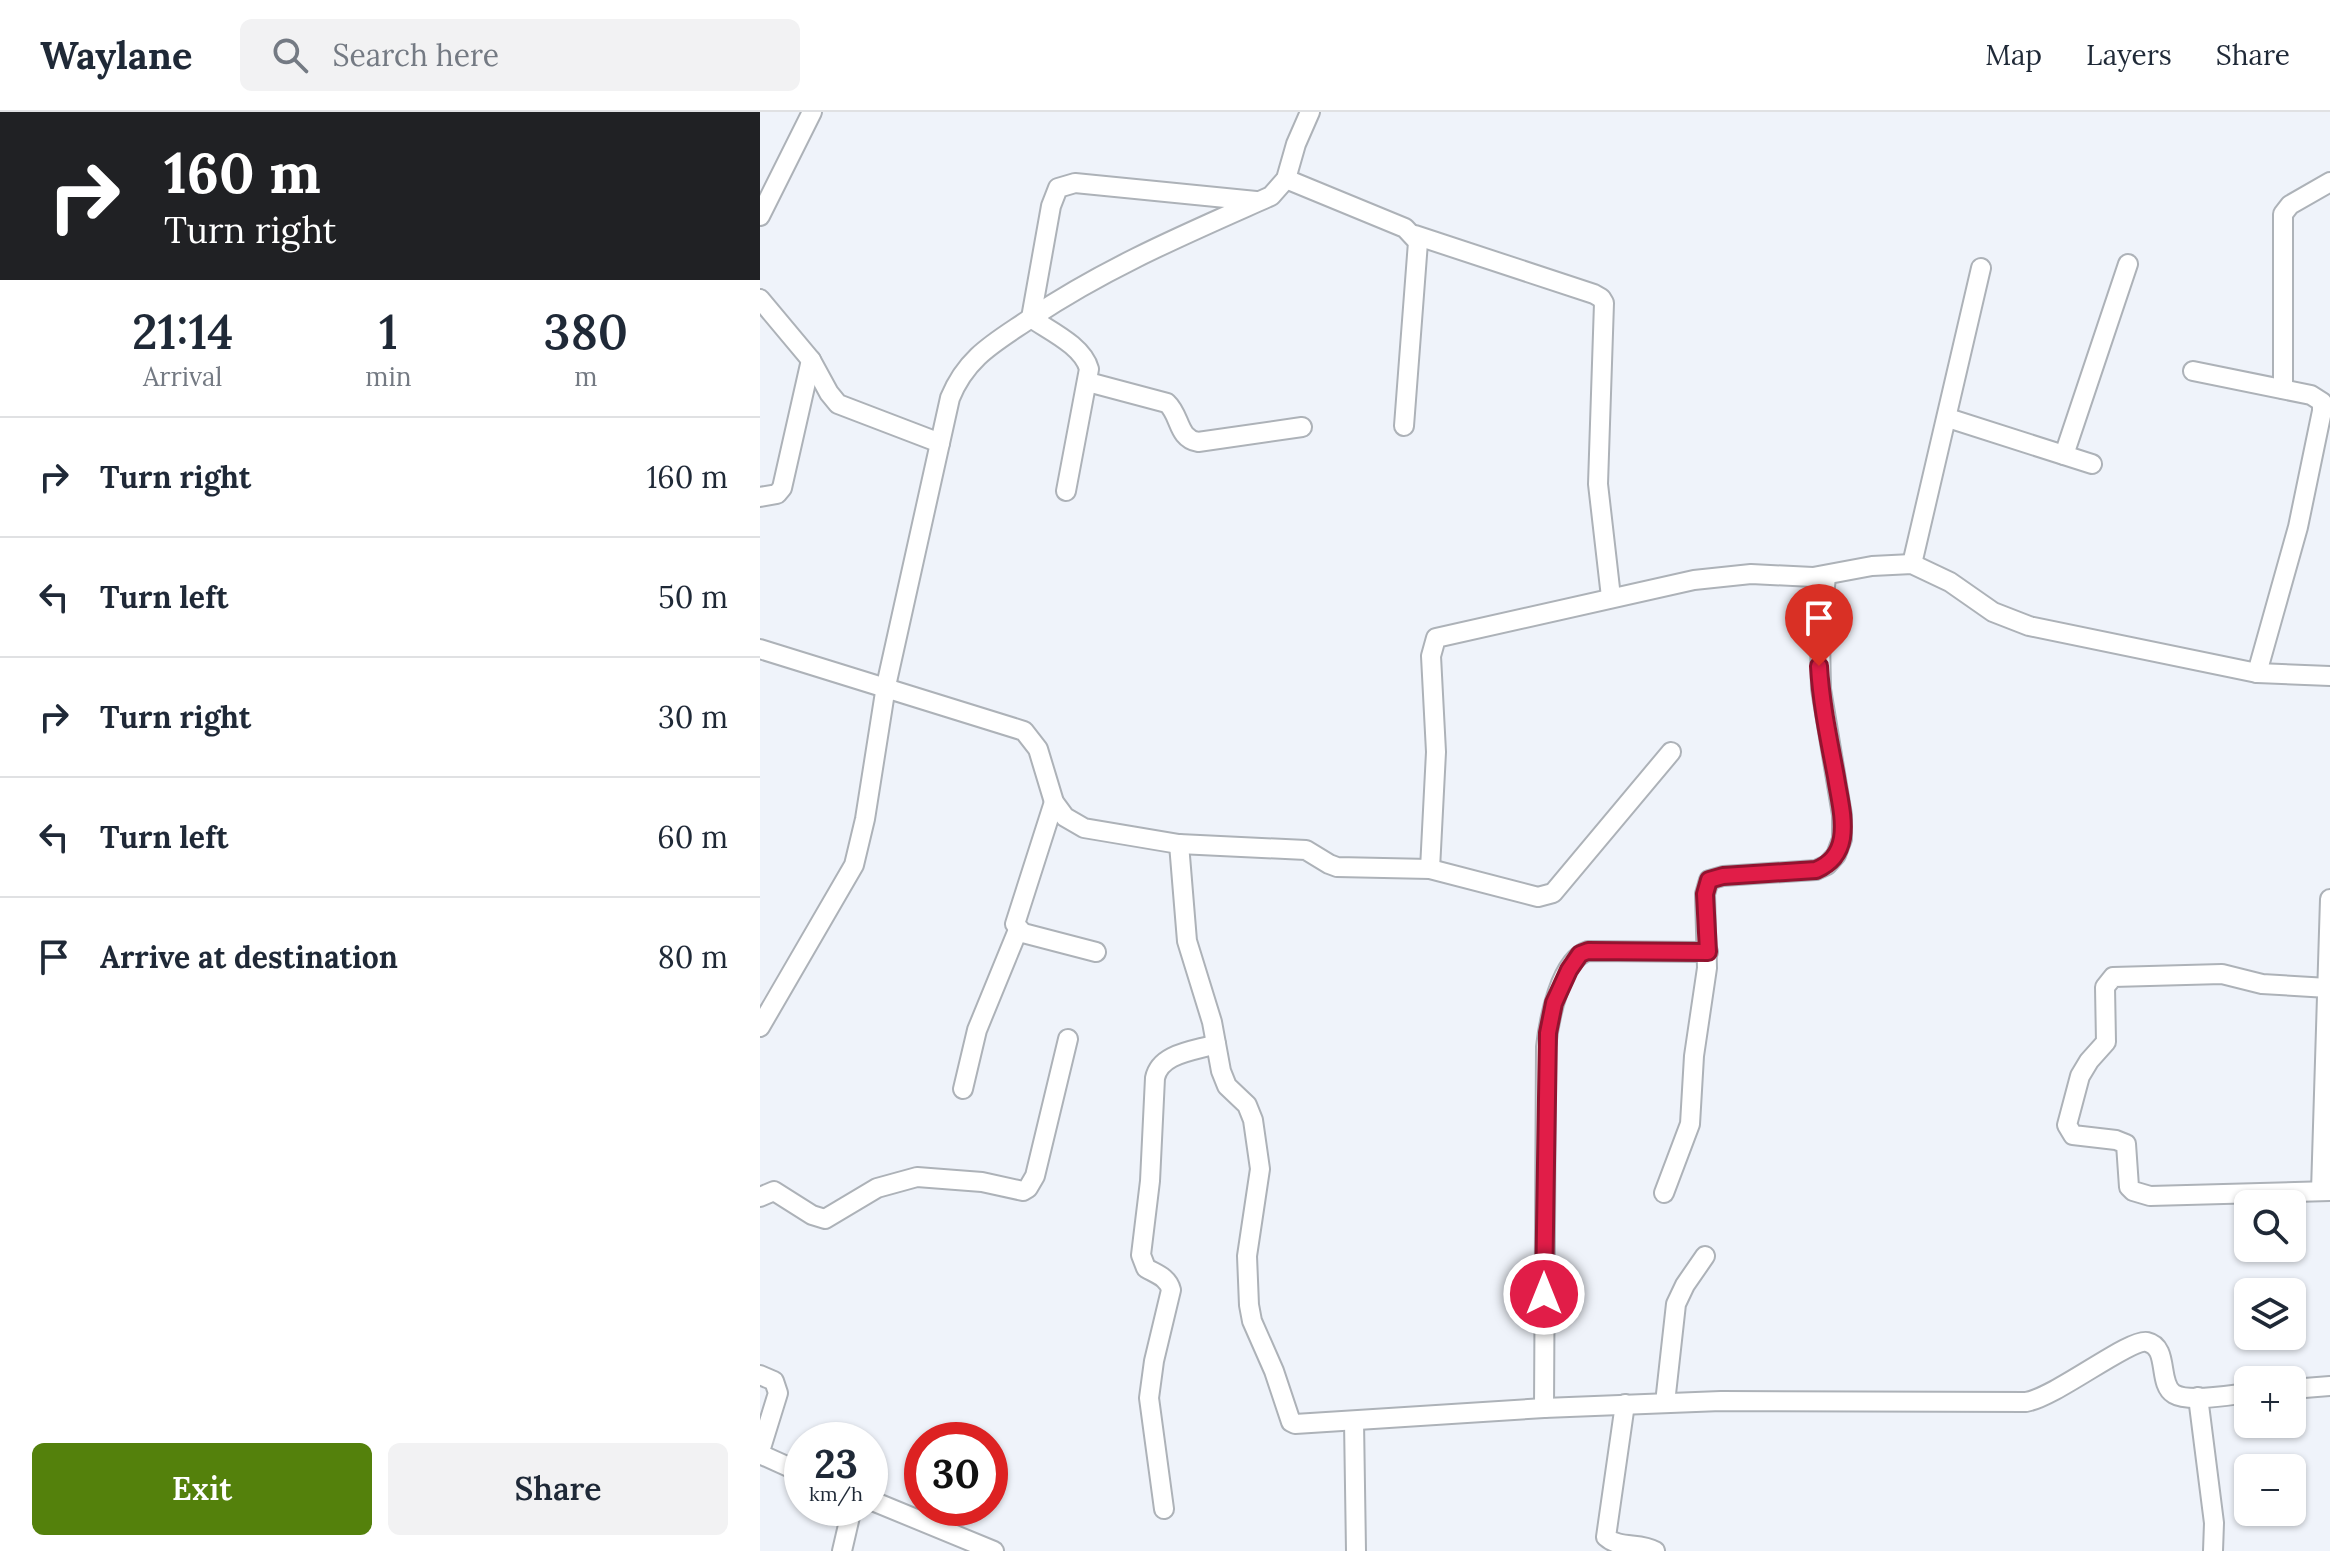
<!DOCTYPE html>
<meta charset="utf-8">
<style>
body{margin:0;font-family:Lora,serif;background:#f2f2f3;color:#1f2937;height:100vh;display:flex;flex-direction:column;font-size:30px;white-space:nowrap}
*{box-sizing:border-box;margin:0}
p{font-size:26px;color:#747a83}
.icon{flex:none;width:44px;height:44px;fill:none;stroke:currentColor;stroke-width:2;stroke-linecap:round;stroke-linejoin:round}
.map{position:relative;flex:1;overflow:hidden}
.side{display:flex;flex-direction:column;background:#fff;width:760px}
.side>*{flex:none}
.top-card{background:#202124;color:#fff;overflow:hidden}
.controls{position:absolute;left:1474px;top:1078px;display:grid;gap:16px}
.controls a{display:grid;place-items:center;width:72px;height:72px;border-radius:12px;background:#fff;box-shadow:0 2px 6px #0004;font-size:40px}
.speed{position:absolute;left:24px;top:1310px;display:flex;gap:16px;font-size:40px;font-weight:700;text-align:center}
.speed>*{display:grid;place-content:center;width:104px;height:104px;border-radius:50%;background:#fff;box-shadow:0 2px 6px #0004;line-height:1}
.speed small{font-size:20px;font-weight:400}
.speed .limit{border:12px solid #d22;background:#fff;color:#111}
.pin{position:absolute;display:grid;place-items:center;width:68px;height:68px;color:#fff;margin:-82px -34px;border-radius:50% 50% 50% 0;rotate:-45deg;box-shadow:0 0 8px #0007}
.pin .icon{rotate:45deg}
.me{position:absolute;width:88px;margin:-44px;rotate:0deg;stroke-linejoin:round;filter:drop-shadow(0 0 6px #0008)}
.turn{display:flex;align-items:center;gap:28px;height:168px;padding:0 32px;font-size:36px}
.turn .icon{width:104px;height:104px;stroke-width:2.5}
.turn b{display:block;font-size:56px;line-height:68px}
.eta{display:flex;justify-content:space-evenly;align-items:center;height:136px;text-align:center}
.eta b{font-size:48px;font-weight:600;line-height:56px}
.action{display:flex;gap:16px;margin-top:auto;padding:16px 32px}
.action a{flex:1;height:92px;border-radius:12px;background:#54810c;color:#fff;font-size:32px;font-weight:600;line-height:92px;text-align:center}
.action a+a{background:#f2f2f3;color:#1f2937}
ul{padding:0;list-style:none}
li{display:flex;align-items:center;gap:24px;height:120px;padding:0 32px;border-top:2px solid #e0e1e3}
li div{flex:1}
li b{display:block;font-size:30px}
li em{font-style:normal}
header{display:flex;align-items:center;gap:48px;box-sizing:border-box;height:112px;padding:0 40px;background:#fff;border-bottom:2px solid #e0e1e3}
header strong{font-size:38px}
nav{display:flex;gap:44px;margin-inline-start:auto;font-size:28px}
.search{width:560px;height:72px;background:#f2f2f3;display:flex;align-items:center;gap:20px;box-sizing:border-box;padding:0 28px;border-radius:12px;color:#747a83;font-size:30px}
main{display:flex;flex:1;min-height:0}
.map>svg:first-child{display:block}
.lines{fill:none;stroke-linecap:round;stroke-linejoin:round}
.minor-casing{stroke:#adb2b8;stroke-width:22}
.minor{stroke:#fff;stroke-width:18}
.route-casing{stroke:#92132f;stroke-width:20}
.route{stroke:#e11d48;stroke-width:14}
</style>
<header>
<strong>Waylane</strong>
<div class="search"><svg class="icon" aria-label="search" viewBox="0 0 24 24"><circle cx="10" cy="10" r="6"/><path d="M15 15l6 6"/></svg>Search here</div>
<nav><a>Map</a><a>Layers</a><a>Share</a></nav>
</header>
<main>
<section class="side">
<div class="top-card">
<div class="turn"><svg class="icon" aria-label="right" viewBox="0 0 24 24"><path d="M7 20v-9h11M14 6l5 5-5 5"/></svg><div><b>160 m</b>Turn right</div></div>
</div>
<div class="eta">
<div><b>21:14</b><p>Arrival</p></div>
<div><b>1</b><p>min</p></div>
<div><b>380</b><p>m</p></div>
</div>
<ul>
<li><svg class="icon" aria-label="right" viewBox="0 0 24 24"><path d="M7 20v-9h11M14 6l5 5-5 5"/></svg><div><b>Turn right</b></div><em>160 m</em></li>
<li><svg class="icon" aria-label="left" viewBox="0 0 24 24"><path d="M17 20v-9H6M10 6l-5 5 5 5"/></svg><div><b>Turn left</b></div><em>50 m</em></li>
<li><svg class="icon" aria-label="right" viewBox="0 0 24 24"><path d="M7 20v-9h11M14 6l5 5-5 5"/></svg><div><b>Turn right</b></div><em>30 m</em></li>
<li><svg class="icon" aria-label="left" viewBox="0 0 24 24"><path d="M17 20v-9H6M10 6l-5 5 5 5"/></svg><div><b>Turn left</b></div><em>60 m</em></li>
<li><svg class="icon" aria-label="arrive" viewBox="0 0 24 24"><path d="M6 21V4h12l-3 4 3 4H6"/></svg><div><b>Arrive at destination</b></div><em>80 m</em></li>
</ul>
<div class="action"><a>Exit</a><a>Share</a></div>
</section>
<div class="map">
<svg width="1570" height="1439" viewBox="0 0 1570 1439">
<rect width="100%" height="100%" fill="#eff3fa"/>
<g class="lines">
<defs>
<g id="minor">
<polyline points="526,67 645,116 658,130 644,314"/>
<polyline points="0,104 52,0"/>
<polyline points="655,123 834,182 841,186 844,191 838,372 851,485"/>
<polyline points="0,187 51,248 69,281 78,292 180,331"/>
<polyline points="1433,259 1551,283 1562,290 1562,299 1538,415 1497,561"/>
<path d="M328 270 407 291C421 304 417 326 438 330L542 315"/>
<polyline points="1523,277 1523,102 1530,93 1570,70"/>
<polyline points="1188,306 1332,352"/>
<polyline points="1304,343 1368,152"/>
<path d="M306 379 329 257C323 234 290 219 271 206L291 94 298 76 315 71 496 89"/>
<polyline points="0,385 17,382 22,376 51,248"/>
<polyline points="1152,452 1221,156"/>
<polyline points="0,537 264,619 278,637 294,690 305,705 324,716 419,732 546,738 569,752 577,755 670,757 778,785 793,781 911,640"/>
<polyline points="294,690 255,812 263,821 336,840"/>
<path d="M419 732 427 829 452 910 461 959 467 974 487 993 493 1008 500 1057 487 1144 489 1193 492 1209 514 1259 531 1310 535 1312 784 1296 961 1289 1266 1290C1296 1285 1370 1226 1387 1230 1410 1235 1397 1272 1414 1282 1429 1291 1470 1283 1488 1281"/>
<polyline points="670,757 676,640 671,544 676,526 934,468 991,462 1053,465 1112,454 1152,452 1190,470 1233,500 1269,514 1497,561 1570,564"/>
<polyline points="1568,876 1502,872 1462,862 1353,865 1345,875 1346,930 1329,949 1320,964 1307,1013 1313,1023 1356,1028 1366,1032 1369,1075 1373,1079 1390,1084 1570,1079"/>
<path d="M0 915 94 753 105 707 126 574 190 286C207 244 236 230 271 206 347 155 428 121 511 84L526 67 536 32 550 0"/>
<polyline points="203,977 217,918 258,818"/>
<polyline points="1561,1079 1570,787"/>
<polyline points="904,1081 930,1012 934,944 947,856 945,782 949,768 963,764 1056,758 1067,753 1076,743 1082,727 1082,703 1061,577 1060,528 1066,464"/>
<polyline points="0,1085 14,1079 52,1103 65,1107 117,1076 157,1065 222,1070 263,1079 268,1076 275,1064 308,927"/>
<polyline points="0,1263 14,1269 18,1281 1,1336 2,1343 42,1361"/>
<polyline points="1532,1277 1570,1274"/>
<polyline points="1438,1285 1454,1411 1453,1439"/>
<polyline points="905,1291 916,1192 925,1173 945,1144"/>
<path d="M865 1292 846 1425C859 1437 880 1430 895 1439"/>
<path d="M784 1296 786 935C789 908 800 848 828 839L948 840"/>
<polyline points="594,1309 596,1439"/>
<polyline points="110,1388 234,1439"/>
<path d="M404 1397 389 1286 394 1249 411 1178C408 1165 396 1162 386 1156L381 1143 390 1069 395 966C400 941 434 939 456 932"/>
<polyline points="82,1439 92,1396"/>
</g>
</defs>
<!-- minor casing -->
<use href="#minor" class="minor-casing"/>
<!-- minor -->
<use href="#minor" class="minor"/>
</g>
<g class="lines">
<defs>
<path id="route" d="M784 1182 788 921 794 891 809 858 820 842 828 839 948 840 945 782 949 768 963 764 1056 758C1070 752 1079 743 1082 726 1085 706 1079 685 1076 665 1069 628 1061 591 1059 554"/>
</defs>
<!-- route casing -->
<use href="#route" class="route-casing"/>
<!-- route -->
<use href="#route" class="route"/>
</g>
</svg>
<div class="controls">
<a><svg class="icon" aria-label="search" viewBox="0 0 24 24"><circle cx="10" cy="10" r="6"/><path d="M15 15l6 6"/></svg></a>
<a><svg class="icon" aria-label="layers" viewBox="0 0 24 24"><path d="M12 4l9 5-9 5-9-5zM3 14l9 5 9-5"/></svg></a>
<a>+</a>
<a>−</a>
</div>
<div class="speed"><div>23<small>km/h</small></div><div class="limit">30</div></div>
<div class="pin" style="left:1059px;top:554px;background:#d93025"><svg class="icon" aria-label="arrive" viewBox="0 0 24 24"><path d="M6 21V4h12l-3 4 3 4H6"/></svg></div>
<svg class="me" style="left:784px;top:1182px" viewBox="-20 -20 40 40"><circle r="17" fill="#e11d48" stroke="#fff" stroke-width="3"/><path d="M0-11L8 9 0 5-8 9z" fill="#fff"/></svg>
</div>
</main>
